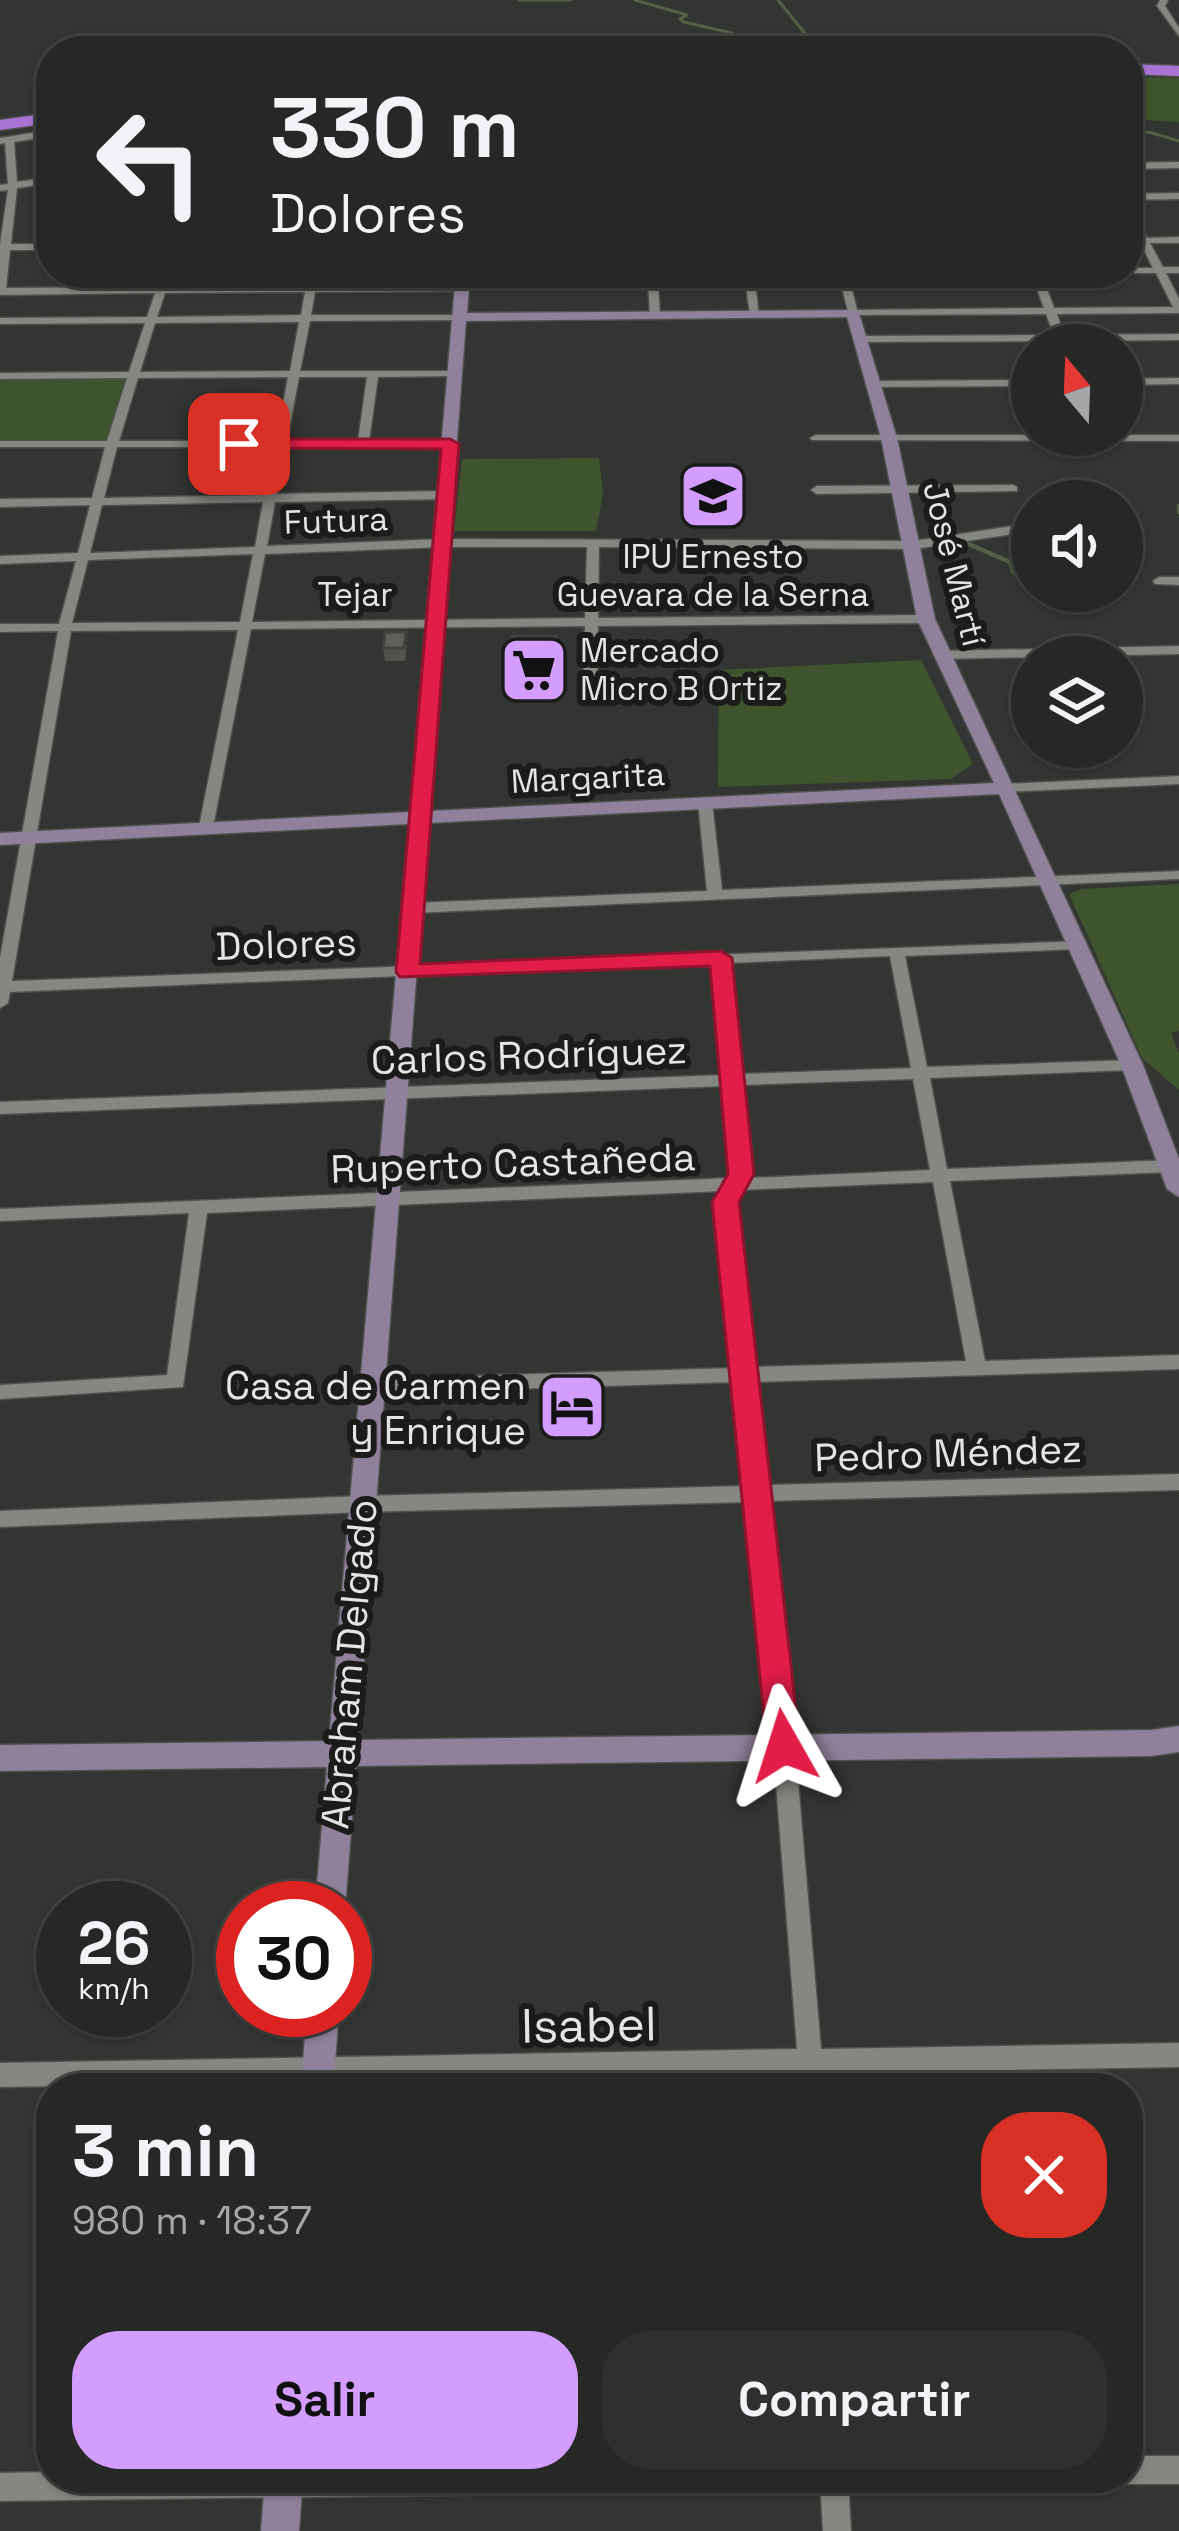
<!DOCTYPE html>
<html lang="es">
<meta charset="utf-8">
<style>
body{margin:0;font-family:"Space Grotesk",sans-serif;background:#2e302d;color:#f1f3f6;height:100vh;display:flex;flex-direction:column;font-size:45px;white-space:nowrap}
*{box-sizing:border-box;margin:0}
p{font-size:39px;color:#a4a6a7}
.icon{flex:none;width:66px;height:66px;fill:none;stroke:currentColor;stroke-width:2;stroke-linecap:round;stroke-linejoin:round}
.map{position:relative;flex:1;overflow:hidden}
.side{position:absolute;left:36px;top:2073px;width:1107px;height:420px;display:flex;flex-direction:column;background:#262825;border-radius:48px;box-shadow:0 3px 9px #0004,0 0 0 3px #424442}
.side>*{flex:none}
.top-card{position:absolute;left:36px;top:36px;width:1107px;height:252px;border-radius:48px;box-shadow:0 3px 9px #0004,0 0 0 3px #424442;background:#262825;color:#f1f3f6;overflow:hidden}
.needle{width:78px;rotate:341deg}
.tools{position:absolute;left:1011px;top:324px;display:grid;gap:24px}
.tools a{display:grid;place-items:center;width:132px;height:132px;border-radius:50%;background:#262825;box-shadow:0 3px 9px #0004,0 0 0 3px #424442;font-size:60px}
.speed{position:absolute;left:36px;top:1881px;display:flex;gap:24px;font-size:60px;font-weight:700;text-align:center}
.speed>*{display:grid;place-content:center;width:156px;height:156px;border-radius:50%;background:#262825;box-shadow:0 3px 9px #0004,0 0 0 3px #424442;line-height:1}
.speed small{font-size:30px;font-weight:400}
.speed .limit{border:18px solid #d22;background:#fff;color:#111}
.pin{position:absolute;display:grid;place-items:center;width:102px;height:102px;color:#fff;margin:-51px;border-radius:24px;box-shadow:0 6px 18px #0006}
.me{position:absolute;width:132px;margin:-66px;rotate:354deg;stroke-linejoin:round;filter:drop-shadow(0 0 9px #0008)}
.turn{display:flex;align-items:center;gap:42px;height:252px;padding:0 36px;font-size:54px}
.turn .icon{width:156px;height:156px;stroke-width:2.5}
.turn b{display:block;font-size:84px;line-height:102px}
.round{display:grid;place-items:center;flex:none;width:126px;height:126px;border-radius:48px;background:#2e302d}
.head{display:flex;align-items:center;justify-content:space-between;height:204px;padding:0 36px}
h1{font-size:72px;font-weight:600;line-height:90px}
.cta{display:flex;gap:24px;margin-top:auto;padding:24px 36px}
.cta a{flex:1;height:138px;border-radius:48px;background:#d29dfd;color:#111;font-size:48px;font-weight:600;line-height:138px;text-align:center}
.cta a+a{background:#2e302d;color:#f1f3f6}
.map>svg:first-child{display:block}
.green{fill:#3f542d}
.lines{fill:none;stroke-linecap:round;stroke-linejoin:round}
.stream-far1{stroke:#535f46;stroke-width:3}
.stream{stroke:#535f46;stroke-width:4.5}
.street-casing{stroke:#4e504d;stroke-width:3}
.secondary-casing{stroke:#4e504d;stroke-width:3}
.highway-casing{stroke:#4e504d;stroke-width:3}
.street{fill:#848782;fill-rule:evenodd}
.secondary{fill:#8f819a;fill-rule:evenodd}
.highway{fill:#a973d3;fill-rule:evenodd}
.wall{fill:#51534f}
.building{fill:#5e605c;stroke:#424340;stroke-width:3}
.route{fill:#e11d48;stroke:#92132f;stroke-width:3}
.labels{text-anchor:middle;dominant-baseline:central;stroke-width:12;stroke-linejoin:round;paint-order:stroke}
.far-street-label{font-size:33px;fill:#e3e5e2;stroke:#1b1c1a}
.far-poi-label{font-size:33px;fill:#e3e5e2;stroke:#1b1c1a}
.street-label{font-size:39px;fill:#e3e5e2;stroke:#1b1c1a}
.poi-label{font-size:39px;fill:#e3e5e2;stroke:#1b1c1a;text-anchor:end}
.near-street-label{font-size:48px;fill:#e3e5e2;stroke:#1b1c1a}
</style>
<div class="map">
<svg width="1179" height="2531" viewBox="0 0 1179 2531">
<rect width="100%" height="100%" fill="#323531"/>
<!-- green -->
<g class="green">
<polygon points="1128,77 1179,78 1179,122 1128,119"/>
<polygon points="323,273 454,273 454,285 321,286"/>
<polygon points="0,378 130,378 108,440 0,440"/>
<polygon points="599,458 603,494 596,531 454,531 462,459"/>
<polygon points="921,660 973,764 951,779 718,787 719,670"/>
<polygon points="1179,884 1179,1031 1171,1033 1179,1053 1179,1090 1142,1058 1069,894 1082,889"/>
</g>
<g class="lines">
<!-- stream-far1 -->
<g class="stream-far1">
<polyline points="519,0 571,0"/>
<polyline points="635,0 687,15 680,19 684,22 732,33 721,51"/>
<polyline points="778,0 819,51"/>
<polyline points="1128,137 1149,132 1179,141"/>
</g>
<!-- stream -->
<g class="stream">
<polyline points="1179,506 1179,512"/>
<polyline points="964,542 1010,562 1014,573 1024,578"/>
</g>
<defs>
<g id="street">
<polygon points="1160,0 1168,0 1165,6 1179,28 1179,36 1157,6"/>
<path d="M51 130V136L14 142 17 182 51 177V183L17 188 11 244H51V250H10L6 288 157 287 161 273H171L167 287 306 286 309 273H319L317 286 462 285 467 288 462 291 315 292 311 315H464V319L460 320 310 321 300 371H460V375L456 376 378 377 369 441H450L456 444 450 447H286L277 494 446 491 452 495 446 499 275 502 267 546 444 539 914 541 1032 523V531L914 549 599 547 598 618 926 615 932 619 926 623 598 626 597 691 590 695 583 691 585 626 251 629 213 827 206 831 199 827 238 630 71 631 12 981 1084 941 1087 944 1084 947 1079 949 905 956 927 1067 1132 1060 1140 1065 1132 1070 930 1078 947 1169 1172 1160 1179 1163 1178 1170 1172 1172 950 1181 985 1361 1179 1355V1369L754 1382 766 1485 1179 1474V1490L767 1501 795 1746 821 2049 1179 2043V2067L823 2073 824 2088H800L799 2074 0 2087V2063L797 2049 773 1746 748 1502 361 1512 0 1527V1511L361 1496 746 1486 735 1382 372 1393 365 1391 363 1386 365 1381 372 1379 734 1368 716 1202 723 1191 207 1213 183 1387 0 1399V1385L167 1375 189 1213 0 1221V1209L730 1178 732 1174 725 1086 0 1114V1102L724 1075 714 963 10 992 8 1003 0 1008V958L58 631 0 632V624H59L76 561 0 564V556L78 553 90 505 0 507V499L92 498 105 447H0V441H107L127 378 0 379V373L129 372 145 323 0 324V318L147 317 155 293 0 295V244L8 190 0 191V185L8 184 5 143 0 144V138ZM305 292 301 315 157 317 165 293ZM299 322 290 371 140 372 155 323ZM288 377 276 441H119L138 378ZM299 377H367L358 441H287ZM117 447H274L265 495 104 498ZM263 502 255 547 90 553 102 505ZM444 547H587L585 618 252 622 265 554ZM253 554 240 622 72 623 88 560ZM890 956 911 1068 740 1074 729 963ZM913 1079 930 1170 748 1178 750 1174 741 1085ZM933 1182 966 1361 752 1367 734 1202 740 1190Z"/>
<polygon points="1179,162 1179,168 1128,169 1128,163"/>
<polygon points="1179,193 1179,199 1128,200 1128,194"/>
<polygon points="1128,206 1133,209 1147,238 1179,237 1179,243 1150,243 1163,267 1179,267 1179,273 1166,273 1179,299 1179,313 1057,314 1064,335 1179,334 1179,340 1067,341 1068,345 1058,345 1056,341 862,342 857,339 862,336 1054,335 1046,314 849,315 838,273 848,273 857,310 1044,308 1031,273 1041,273 1054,308 1173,307 1156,273 1124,273 1128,273 1128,268 1153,268 1141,244 1128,244 1128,238 1138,238 1128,218"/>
<polygon points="647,273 657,273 660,315 655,318 650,315 648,282 463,284 458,281 463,278 647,276"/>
<polygon points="744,273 754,273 759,316 750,314"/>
<polygon points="1179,378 1179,384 1122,385 1122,379"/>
<polygon points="1032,380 1032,386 875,387 870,384 875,381"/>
<polygon points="816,435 1179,435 1179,441 812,440 810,438"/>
<polygon points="1013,485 1017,487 1017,491 817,494 811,490 817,486"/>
<polygon points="1159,577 1179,577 1179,585 1155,584 1153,581"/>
<polygon points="1179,646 1179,654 940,659 933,655 940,651"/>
<polygon points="1179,776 1179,784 1003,792 996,788 1003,784"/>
<polygon points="705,798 712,802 722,890 1179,871 1179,879 413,913 405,908 413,903 707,891 698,802"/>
<polygon points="1128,2456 1179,2456 1179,2484 1128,2484 1118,2480 1128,2478"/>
<polygon points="51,2472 51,2478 694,2478 690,2488 680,2492 0,2501 0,2473"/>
<polygon points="820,2478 848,2478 851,2531 823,2531"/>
</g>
<g id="secondary">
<path d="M456 273H470L467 313 858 310 897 438 935 619 1143 1065 1179 1159V1197L1167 1189 1121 1065 999 794 428 823 358 1740 1151 1730 1179 1726V1752L1151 1756 356 1766 345 1909 315 1908 327 1767 0 1771V1745L329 1741 409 824 0 845V833L410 812ZM847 317 881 438 917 619 994 783 429 811 466 321Z"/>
<polygon points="307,2010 339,2010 333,2088 301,2088"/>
<polygon points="265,2478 303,2478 299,2531 261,2531"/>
</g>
<g id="highway">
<polygon points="1128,64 1179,66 1179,76 1128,74"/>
<polygon points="51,113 51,123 0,130 0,120"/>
</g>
</defs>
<!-- street casing -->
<use href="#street" class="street-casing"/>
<!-- secondary casing -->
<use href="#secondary" class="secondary-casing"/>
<!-- highway casing -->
<use href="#highway" class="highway-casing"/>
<!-- street -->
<use href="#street" class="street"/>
<!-- secondary -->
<use href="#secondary" class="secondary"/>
<!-- highway -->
<use href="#highway" class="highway"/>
</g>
<!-- wall -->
<g class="wall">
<polygon points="407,645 405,661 385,661 383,648"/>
<polygon points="557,655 555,684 510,684 510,665"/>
<polygon points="556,1379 588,1413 588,1426 560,1428"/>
</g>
<!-- building -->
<g class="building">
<polygon points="385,632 406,632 404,648 383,648"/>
<polygon points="512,636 556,636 555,665 510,665"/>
<polygon points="584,1378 588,1413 560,1415 556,1379"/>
</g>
<!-- route -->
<polygon class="route" points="239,439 450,439 459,444 420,964 721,951 732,958 754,1174 739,1202 800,1746 795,1756 784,1760 772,1756 767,1746 712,1202 728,1174 710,966 400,977 396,972 441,449 233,448 230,444"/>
<!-- icons -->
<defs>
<symbol id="school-square" viewBox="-11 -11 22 22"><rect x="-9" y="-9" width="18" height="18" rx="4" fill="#d29dfd" stroke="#1b1c1a"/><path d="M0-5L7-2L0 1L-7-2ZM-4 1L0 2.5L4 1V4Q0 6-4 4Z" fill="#111"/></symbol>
<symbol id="supermarket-square" viewBox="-11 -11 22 22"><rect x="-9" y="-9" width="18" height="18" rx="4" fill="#d29dfd" stroke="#1b1c1a"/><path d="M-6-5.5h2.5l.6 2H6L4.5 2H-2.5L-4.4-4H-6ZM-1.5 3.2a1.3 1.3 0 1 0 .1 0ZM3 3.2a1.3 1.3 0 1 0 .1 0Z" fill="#111"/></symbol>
<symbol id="hotel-square" viewBox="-11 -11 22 22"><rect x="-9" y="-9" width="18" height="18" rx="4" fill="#d29dfd" stroke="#1b1c1a"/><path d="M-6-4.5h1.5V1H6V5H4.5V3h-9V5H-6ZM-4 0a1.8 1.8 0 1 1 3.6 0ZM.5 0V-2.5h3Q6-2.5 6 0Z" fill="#111"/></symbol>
</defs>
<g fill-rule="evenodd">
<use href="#school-square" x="675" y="458" width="76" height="76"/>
<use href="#supermarket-square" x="496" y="632" width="76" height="76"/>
<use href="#hotel-square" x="534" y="1369" width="76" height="76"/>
</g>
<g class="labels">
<!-- far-street labels -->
<g class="far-street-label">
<text transform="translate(336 521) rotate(-2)">Futura</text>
<text transform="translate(954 564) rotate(76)">José Martí</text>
<text x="355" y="595">Tejar</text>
<text transform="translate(588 778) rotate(-3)">Margarita</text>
</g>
<!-- far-poi labels -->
<g class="far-poi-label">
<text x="713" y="557">IPU Ernesto<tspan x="713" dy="38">Guevara de la Serna</tspan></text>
<text x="580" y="651" text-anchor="start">Mercado<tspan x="580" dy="38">Micro B Ortiz</tspan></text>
</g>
<!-- street labels -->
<g class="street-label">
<text transform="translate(286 944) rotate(-2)">Dolores</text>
<text transform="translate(529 1055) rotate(-2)">Carlos Rodríguez</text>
<text transform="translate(513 1163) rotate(-2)">Ruperto Castañeda</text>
<text transform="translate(948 1453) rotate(-2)">Pedro Méndez</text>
<text transform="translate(349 1664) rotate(-85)">Abraham Delgado</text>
</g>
<!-- poi labels -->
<g class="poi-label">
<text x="526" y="1385">Casa de Carmen<tspan x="526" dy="45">y Enrique</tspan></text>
</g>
<!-- near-street labels -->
<g class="near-street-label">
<text transform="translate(589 2025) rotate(-1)">Isabel</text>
</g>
</g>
</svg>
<div class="tools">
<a><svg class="needle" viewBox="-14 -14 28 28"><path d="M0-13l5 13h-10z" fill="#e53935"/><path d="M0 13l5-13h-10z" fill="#a4a6a7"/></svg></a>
<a><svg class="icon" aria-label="sound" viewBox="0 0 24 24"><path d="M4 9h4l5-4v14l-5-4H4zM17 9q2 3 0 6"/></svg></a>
<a><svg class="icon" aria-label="layers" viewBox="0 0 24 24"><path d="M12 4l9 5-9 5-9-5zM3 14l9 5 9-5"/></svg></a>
</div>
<div class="speed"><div>26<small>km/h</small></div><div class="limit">30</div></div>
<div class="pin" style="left:239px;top:444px;background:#d93025"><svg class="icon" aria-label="arrive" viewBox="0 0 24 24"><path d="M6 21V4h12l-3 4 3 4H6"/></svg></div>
<svg class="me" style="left:784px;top:1746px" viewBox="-20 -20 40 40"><path d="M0-17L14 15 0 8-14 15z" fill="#e11d48" stroke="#fff" stroke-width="4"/></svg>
<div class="top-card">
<div class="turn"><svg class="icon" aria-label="left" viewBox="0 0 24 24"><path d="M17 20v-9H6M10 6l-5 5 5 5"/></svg><div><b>330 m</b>Dolores</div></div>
</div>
<section class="side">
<div class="head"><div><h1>3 min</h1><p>980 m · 18:37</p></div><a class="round" style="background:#d93025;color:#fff"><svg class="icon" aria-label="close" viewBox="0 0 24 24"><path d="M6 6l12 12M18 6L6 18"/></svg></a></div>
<div class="cta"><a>Salir</a><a>Compartir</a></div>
</section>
</div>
